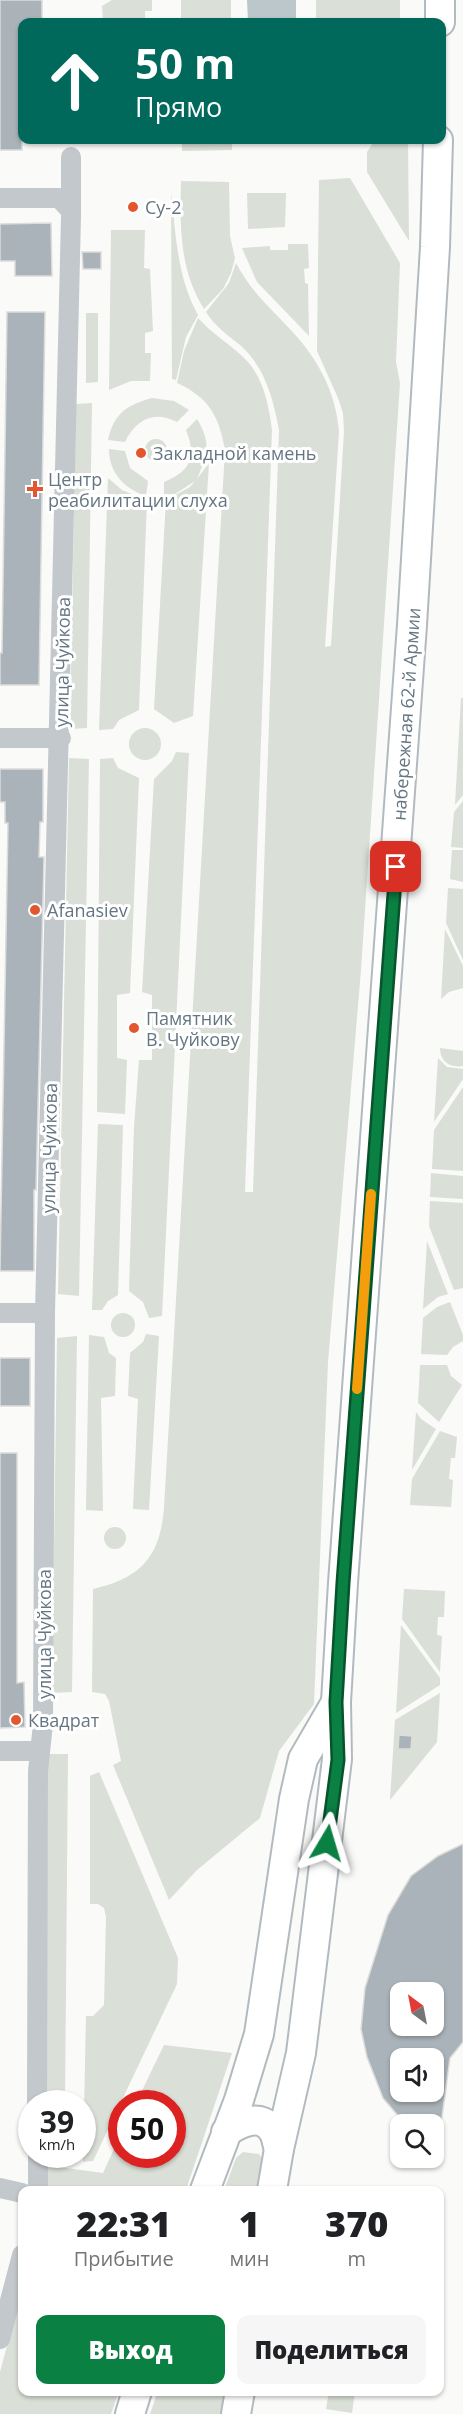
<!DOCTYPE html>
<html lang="ru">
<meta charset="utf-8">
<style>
body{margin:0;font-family:"Open Sans",sans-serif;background:#f6f6f6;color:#202124;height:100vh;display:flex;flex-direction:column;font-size:22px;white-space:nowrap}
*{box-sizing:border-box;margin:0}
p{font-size:20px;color:#757577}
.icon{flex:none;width:33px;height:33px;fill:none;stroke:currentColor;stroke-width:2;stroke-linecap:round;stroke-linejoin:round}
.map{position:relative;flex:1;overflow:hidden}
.details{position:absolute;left:18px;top:2186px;width:426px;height:210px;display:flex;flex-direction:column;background:#fff;border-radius:12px;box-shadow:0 2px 4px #0004}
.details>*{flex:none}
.banner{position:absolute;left:18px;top:18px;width:428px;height:126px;border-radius:12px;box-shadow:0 2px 4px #0004;background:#00695c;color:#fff;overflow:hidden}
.needle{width:39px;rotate:328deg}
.tools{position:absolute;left:390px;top:1982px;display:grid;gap:12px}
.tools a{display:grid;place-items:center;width:54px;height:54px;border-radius:12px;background:#fff;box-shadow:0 2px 4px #0004;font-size:30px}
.speed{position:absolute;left:18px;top:2090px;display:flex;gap:12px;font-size:30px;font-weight:700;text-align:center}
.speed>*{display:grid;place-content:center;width:78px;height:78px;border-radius:50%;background:#fff;box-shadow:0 2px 4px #0004;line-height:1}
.speed small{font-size:15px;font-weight:400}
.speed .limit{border:9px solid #d22;background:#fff;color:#111}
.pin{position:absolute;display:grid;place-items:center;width:51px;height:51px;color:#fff;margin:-26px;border-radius:12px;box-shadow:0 3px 9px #0006}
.me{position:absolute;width:66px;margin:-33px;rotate:7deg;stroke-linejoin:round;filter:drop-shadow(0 0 4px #0008)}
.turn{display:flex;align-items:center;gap:21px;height:126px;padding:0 18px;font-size:27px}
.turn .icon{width:78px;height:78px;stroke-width:2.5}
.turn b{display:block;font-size:42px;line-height:51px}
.eta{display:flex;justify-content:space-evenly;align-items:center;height:102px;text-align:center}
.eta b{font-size:36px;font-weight:800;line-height:42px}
.action{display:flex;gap:12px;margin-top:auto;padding:12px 18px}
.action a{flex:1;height:69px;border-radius:12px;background:#0b8043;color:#fff;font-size:24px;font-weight:800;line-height:69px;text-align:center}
.action a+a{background:#f6f6f6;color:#202124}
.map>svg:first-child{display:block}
.green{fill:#dadfd7}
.water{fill:#bbc7cb}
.building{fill:#aab3b9;stroke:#dcdcda;stroke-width:1.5;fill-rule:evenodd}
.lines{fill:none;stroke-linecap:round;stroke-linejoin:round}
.secondary-casing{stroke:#b3babf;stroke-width:32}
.street{stroke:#c3c8cc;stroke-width:20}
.secondary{stroke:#fff;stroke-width:28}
.route-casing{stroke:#07532c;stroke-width:15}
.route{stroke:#0b8043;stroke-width:10}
.slow{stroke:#f59e0b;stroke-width:10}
.poi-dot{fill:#e4572e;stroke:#fff;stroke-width:2}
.labels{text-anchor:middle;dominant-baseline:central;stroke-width:6;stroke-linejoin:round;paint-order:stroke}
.poi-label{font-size:18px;fill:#657683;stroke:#fff;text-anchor:start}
.street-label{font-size:18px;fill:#657683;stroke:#fff}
</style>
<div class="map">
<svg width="463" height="2414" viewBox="0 0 463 2414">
<rect width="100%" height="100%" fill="#fafaf8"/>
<!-- green -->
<g class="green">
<polygon points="112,0 152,0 152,11 145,11 145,22 103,22 102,6"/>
<rect x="181" y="0" width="50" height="22"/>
<rect x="316" y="0" width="84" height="22"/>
<polygon points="182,140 232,140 232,150 182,151"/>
<polygon points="375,140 408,140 409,241 367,172 367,152"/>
<path d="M350 178 400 263 396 362 400 383 361 970 328 1362 314 1704 279 1751 260 1818 197 1870 169 1900 113 1765 121 1761 109 1701 105 1694 92 1692 93 1589C141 1578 160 1557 164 1508L225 450C219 417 210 398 177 383L184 351 198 318C213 335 232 345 247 361 264 379 269 407 272 430L245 1192H253L279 430C273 398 265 367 240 345 227 335 215 326 206 312L229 283 236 263C251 291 267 305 288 327 317 357 336 391 339 432L325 647 331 646 344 432 343 413 338 398 317 351 319 180Z"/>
<path d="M181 181 229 182 230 236 235 258 231 273 223 289 204 309C179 269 180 226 181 181Z"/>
<path d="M171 193C176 236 177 277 198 315L186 337 176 380 172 379Z"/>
<polygon points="247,193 286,193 285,227 248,229"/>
<polygon points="111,230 145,230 144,268 150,269 153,331 145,333 145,353 151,353 150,381 131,381 109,390"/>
<polygon points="288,244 308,244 309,268 304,269 305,283 308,284 309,336 257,282 242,248 270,246 270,250 288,250"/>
<polygon points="86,313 98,313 98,382 86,383"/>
<path d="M152 398 174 401 189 410 177 422C154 410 136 419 125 442L108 440C114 413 127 405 152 398Z"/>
<polygon points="92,403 87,728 70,729 76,404"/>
<path d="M197 419C212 444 207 455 197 479L209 463 193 716 174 723 154 709 166 500 190 487 195 481 175 494 164 495V482C191 471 197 457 186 430Z"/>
<circle cx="156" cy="450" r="11"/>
<path d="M109 449 125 451 130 468 148 481 146 496C125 489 109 473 109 449Z"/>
<polygon points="108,478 122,490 147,500 139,710 119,720 113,729 99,730"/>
<polygon points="461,698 463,698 463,795 455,805"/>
<circle cx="145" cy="744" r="16"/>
<polygon points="176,752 189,753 162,1316 149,1318 143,1302 129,1291 134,1127 139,1060 152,1060 152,995 142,992 154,779 172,761"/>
<polygon points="69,758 89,759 79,1296 58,1294"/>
<polygon points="113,758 118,768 139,778 130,993 117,995 117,1058 127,1060 125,1114 97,1112 100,759"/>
<polygon points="463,801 463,848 451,847 454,812"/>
<polygon points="452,850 463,850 463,882 450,879"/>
<polygon points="448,888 463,889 463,960 446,923"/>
<polygon points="445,929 463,966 463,988 449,992 441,999"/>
<path d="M440 1048 463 1051V1066C450 1068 440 1062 440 1048Z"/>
<polygon points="438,1058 447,1067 463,1069 463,1079 434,1122"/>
<polygon points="463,1087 463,1171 432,1169 434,1130"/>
<polygon points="98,1124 123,1125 118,1295 108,1301 102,1310 92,1310"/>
<polygon points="431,1173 463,1176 463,1199 430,1197"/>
<polygon points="430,1201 463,1203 463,1288 454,1290 429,1226"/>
<polygon points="427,1241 448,1294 438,1297 423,1309"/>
<polygon points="450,1302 463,1335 463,1341 453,1347 447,1355 421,1354 423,1318 437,1307"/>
<circle cx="123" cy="1325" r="12"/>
<polygon points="146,1334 159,1336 149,1510 133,1509 138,1399 128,1396 130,1353 143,1342"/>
<polygon points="89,1335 104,1337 109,1353 116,1358 115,1396 101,1398 103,1511 86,1510"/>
<polygon points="77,1336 72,1692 52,1693 57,1338"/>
<polygon points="420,1365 447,1365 451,1376 462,1385 439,1422 418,1403"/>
<polygon points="416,1412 421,1419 436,1429 412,1470"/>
<polygon points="440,1431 457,1437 455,1458 451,1458 449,1479 453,1480 451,1507 410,1505 412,1479"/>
<circle cx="115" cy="1538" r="11"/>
<polygon points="404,1589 445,1591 444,1617 438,1617 437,1635 442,1636 440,1672 402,1619"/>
<polygon points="401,1625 440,1678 440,1685 396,1713"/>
<polygon points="440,1693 437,1742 390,1800 395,1720"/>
<polygon points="48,1754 68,1754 65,2103 45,2103"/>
<polygon points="99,1772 178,1958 177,1984 93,2161 83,2162 86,2016 93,2016 104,2005 106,1917 104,1908 98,1904 90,1904 90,1776"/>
<polygon points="164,2045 232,2053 186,2190 43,2190 44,2165 103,2173 121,2134 122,2154 172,2154 172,2103 136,2103"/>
<polygon points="243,2152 259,2154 263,2160 262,2190 224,2190 236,2158"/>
<polygon points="22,2289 22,2391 119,2391 111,2414 0,2414 0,2372"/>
<polygon points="158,2391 231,2391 228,2414 150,2414"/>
<polygon points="329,2391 355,2391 352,2413 326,2409"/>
</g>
<!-- water -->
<polygon class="water" points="247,0 296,0 296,22 248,22"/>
<!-- building -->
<g class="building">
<polygon points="0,0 42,0 42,22 22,22 22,150 0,150"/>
<polygon points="51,223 52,276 15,276 15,261 0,261 0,224"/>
<polygon points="82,252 101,252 101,269 83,269"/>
<polygon points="7,312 45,312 39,685 0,685 0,653 2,653"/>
<polygon points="0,769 43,769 43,822 40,822 39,857 44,857 36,1190 34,1190 34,1271 0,1271 8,823 5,823 5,802 0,802"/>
<rect x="0" y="1358" width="30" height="48"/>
<polygon points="0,1453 17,1453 17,1683 24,1682 25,1727 0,1728"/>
<polygon points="399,1735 412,1736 411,1749 398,1749"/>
<path d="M463 1844V2042L450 2058 441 2124H405L383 2098 367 2057 361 2029 365 1988 388 1915 411 1876 438 1856ZM400 1992H434V2025H400ZM400 2058H434V2091H400Z"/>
</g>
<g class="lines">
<defs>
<g id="secondary">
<polyline points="440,22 440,0"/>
<path d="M226 2132C240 2123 261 2112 273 2131 276 2135 277 2144 279 2149"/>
<polyline points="205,2190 239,2100 259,2034 294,1799 303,1759 335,1704"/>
<polyline points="272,2190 279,2149 301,2053 337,1759 336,1702 343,1583 412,625 435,247 438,140"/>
<polyline points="130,2414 137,2391"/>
<polyline points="236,2414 240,2391"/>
</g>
</defs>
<!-- secondary casing -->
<use href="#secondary" class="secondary-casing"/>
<!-- street -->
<g class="street">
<polyline points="0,198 59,198 71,211 71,216 45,1313 43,1724 38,1771 37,2103"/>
<polyline points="71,211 71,157"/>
<polyline points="0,738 61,738"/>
<polyline points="0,1313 45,1313"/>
<polyline points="0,1751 40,1751"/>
<polyline points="38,2154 38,2190"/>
<polyline points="0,2188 22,2193"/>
<polyline points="0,2339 22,2255"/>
</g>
<!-- secondary -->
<use href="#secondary" class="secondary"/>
</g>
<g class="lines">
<defs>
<polyline id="route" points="327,1843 338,1760 336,1702 343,1583 396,867"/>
</defs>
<!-- route casing -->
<use href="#route" class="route-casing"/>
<!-- route -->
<use href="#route" class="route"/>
<!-- slow -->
<polyline class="slow" points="357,1389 371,1194"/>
</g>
<!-- markers -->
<g class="poi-dot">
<circle cx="133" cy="207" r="6"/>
<circle cx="141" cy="453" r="6"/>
<path d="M32 480h6v6h6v6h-6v6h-6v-6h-6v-6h6z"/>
<circle cx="35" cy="910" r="6"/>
<circle cx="134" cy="1028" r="6"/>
<circle cx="16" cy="1720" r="6"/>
</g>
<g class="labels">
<!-- poi labels -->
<g class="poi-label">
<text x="145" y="207">Су-2</text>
<text x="153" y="453">Закладной камень</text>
<text x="48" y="479">Центр<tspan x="48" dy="21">реабилитации слуха</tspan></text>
<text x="47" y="910">Afanasiev</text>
<text x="146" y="1018">Памятник<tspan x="146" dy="21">В. Чуйкову</tspan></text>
<text x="28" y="1720">Квадрат</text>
</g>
<!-- street labels -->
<g class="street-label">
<text transform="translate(62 662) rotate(-89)">улица Чуйкова</text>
<text transform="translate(406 714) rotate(-86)">набережная 62-й Армии</text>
<text transform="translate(49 1148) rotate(-89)">улица Чуйкова</text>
<text transform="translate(44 1634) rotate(-90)">улица Чуйкова</text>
</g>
</g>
</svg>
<div class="tools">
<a><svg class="needle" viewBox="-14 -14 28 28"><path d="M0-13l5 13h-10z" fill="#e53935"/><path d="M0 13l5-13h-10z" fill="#757577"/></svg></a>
<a><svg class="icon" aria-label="sound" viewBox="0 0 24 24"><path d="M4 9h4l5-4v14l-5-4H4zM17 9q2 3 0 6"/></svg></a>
<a><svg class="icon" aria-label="search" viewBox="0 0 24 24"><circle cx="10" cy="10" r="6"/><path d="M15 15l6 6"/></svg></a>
</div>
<div class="speed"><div>39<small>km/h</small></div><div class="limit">50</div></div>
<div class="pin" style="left:396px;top:867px;background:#d93025"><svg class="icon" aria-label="arrive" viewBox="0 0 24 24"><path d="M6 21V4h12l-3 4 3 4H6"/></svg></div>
<svg class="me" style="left:327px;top:1843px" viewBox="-20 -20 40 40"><path d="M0-17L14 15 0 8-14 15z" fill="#0b8043" stroke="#fff" stroke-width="4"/></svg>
<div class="banner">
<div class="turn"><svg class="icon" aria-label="ahead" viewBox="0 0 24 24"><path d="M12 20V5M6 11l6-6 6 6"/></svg><div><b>50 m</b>Прямо</div></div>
</div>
<section class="details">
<div class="eta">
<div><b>22:31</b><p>Прибытие</p></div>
<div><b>1</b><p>мин</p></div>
<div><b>370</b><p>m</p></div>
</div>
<div class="action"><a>Выход</a><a>Поделиться</a></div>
</section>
</div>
